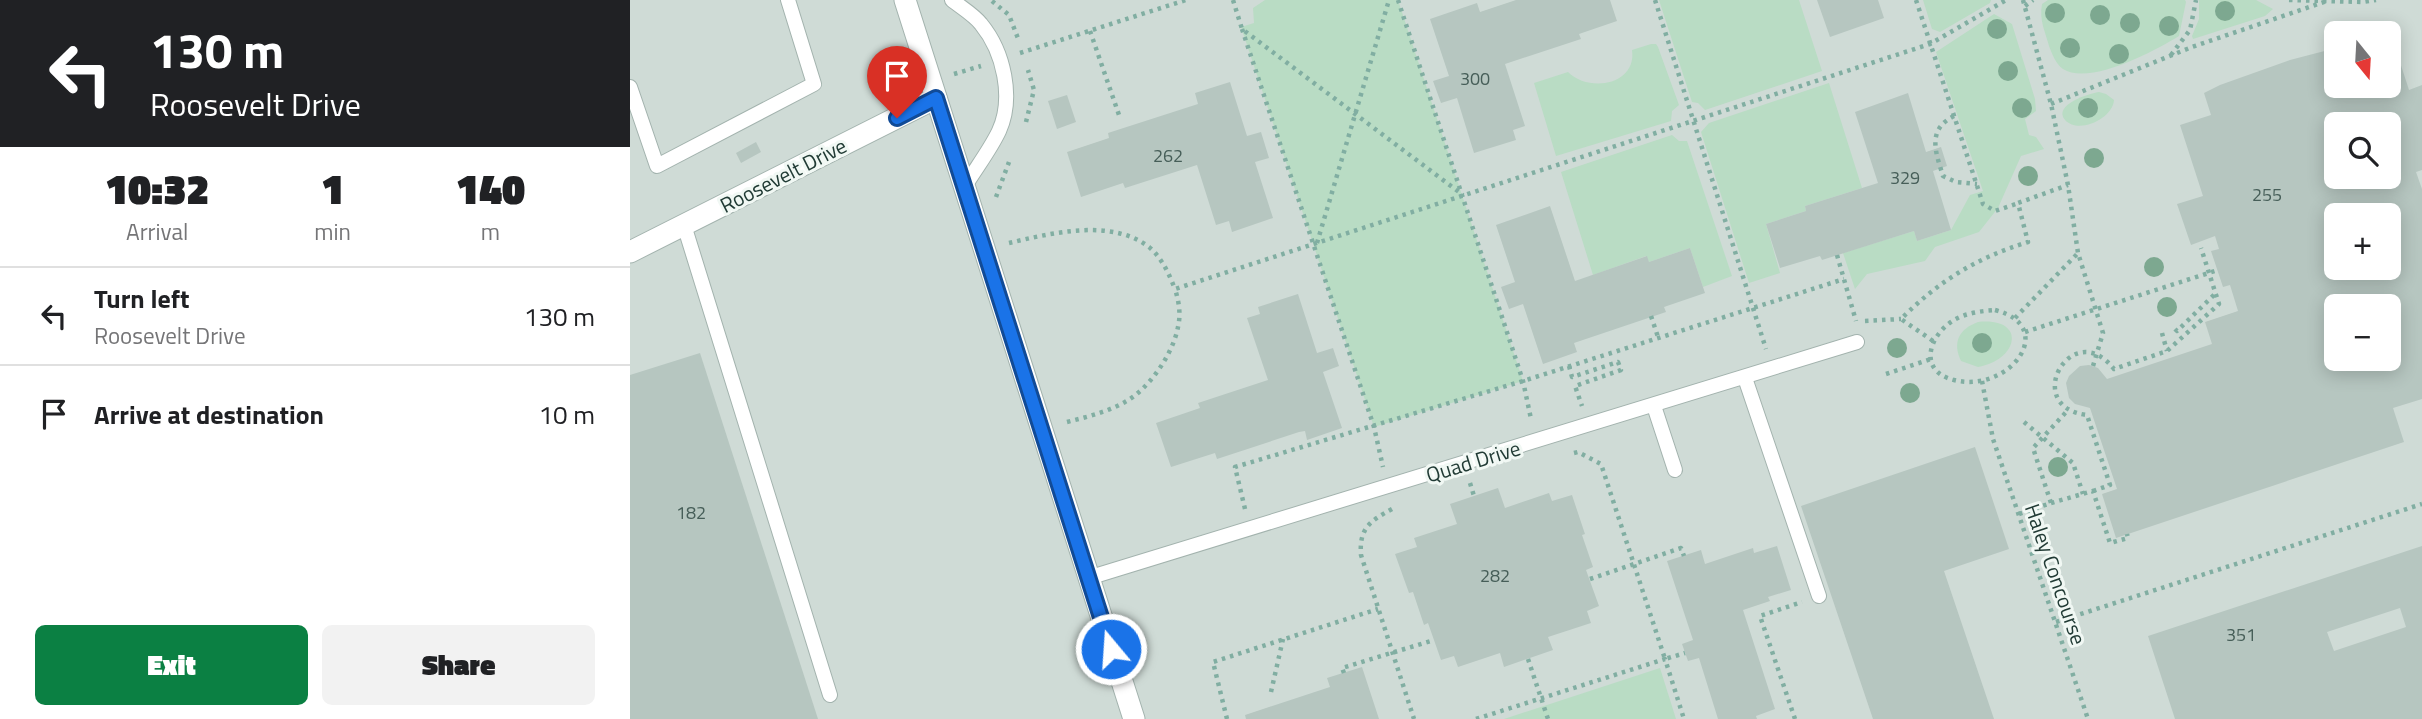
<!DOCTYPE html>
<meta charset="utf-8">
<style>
body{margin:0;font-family:"Titillium Web",sans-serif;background:#f2f2f2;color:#202124;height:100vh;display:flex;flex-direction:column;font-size:26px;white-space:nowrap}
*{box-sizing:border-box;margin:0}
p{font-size:23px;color:#757577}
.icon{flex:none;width:38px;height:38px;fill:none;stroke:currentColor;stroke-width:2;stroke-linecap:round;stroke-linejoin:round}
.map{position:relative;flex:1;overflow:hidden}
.drawer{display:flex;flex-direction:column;background:#fff;width:630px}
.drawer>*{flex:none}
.hud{background:#202124;color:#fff;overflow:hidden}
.needle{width:46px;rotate:162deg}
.tools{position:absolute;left:1694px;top:21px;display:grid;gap:14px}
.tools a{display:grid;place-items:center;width:77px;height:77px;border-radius:10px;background:#fff;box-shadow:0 4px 18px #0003;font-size:35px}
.pin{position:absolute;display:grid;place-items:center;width:60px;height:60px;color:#fff;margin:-72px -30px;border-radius:50% 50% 50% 0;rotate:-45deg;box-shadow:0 0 7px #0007}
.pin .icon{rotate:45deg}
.me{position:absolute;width:77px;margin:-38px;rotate:342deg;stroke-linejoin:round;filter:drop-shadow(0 0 5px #0008)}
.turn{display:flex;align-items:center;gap:24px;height:147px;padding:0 35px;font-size:32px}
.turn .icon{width:91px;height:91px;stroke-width:2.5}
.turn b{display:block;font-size:49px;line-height:60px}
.eta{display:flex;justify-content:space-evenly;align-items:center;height:119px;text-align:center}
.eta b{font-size:42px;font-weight:800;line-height:49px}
.primary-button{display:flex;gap:14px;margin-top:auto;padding:14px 35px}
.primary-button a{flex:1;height:80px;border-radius:10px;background:#0b8043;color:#fff;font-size:28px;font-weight:800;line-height:80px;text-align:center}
.primary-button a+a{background:#f2f2f2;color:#202124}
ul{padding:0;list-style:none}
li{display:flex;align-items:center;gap:21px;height:98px;padding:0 35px;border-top:2px solid #e0e0e0}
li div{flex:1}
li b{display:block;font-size:26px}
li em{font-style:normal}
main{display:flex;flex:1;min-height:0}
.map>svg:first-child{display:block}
.built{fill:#cfdbd6;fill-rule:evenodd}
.green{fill:#b9dcc4}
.building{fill:#b6c6c0;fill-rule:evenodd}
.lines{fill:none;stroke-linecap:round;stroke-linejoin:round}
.service-casing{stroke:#a3b3ae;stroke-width:16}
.minor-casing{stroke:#a3b3ae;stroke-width:23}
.path{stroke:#81aea2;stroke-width:4.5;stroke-dasharray:3.5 5;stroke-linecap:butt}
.service{stroke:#fff;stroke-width:14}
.minor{stroke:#fff;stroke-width:21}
.tree{fill:#7da890}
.route-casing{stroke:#114b97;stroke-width:18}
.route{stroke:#1a73e8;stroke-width:12}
.labels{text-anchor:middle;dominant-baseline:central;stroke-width:6;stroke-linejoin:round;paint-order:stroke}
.number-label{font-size:18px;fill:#465e58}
.street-label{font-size:21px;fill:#213b35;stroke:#f1f8f4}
</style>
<main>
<section class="drawer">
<div class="hud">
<div class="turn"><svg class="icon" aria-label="left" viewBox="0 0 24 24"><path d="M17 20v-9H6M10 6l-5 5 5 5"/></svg><div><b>130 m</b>Roosevelt Drive</div></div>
</div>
<div class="eta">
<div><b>10:32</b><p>Arrival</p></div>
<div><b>1</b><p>min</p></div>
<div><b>140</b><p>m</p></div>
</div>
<ul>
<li><svg class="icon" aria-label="left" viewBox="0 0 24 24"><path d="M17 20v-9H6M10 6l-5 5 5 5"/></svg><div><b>Turn left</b><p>Roosevelt Drive</p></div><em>130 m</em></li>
<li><svg class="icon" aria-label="arrive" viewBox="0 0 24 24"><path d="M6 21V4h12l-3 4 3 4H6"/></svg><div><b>Arrive at destination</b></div><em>10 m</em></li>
</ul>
<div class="primary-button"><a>Exit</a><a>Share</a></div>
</section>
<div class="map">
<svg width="1792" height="719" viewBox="0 0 1792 719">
<rect width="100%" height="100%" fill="#e0ebe7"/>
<!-- built -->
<path class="built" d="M0 0H1792V719H0ZM1706 33H1759V86H1706ZM1706 124H1759V177H1706ZM1706 215H1759V268H1706ZM1706 306H1759V359H1706Z"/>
<!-- green -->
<g class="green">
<polygon points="635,0 768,0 893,381 744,427 611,27 624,23 623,8"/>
<polygon points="1029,0 1169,0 1192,71 1075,110 1068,103 1062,102"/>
<polygon points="1293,0 1361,0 1360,3 1310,32 1302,29"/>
<path d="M1418 0H1555L1556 2 1549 36C1525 51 1459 86 1433 69 1426 64 1422 54 1419 46 1415 31 1409 20 1412 4Z"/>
<polygon points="1569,0 1626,0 1643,9 1635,16 1563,39 1562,36 1569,19"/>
<polygon points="1364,14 1382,24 1405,99 1406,111 1395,119 1399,135 1406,137 1414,149 1391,156 1368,208 1349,232 1305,247 1295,261 1237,274 1225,289 1213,253 1284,231 1287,241 1321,230 1340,195 1353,191 1306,52"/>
<path d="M1021 44H1026L1028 47 1049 105 1042 111 1041 121 926 156 904 83 938 72C959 93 1007 85 1002 50Z"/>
<polygon points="1199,83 1232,188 1175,206 1176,211 1136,224 1150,273 1119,283 1071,132 1079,123"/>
<path d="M1469 92 1476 94 1484 100C1483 118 1449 135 1435 120 1422 105 1460 93 1469 92Z"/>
<polygon points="1042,135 1049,141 1057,141 1102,276 1073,287 1060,248 1019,262 1016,256 963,275 931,172"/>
<path d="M1348 322C1397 317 1389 360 1348 367L1331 361C1322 342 1329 329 1348 322Z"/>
<polygon points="1030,668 1046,719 874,719"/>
</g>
<!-- building -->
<g class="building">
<polygon points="886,0 980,0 987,21 949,34 951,39 875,64 895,126 883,130 886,140 844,153 827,98 811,103 803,81 819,76 800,19 847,3 850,12"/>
<polygon points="1187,0 1248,0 1254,18 1200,37"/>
<path d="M1759 41 1764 54 1767 53 1779 90 1792 85V170L1786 172 1792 189V399L1763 408 1774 442 1486 538 1472 494 1487 489 1460 408 1445 404 1439 398 1436 383 1439 376 1450 366 1459 365 1468 368 1477 379 1582 344 1575 322 1608 311 1600 285 1593 287 1581 251 1589 249 1585 236 1561 245 1547 204 1573 196 1550 125 1581 115 1574 93 1590 85 1660 60 1706 48V86H1759ZM1706 124H1759V177H1706ZM1706 215H1759V268H1706ZM1706 306H1759V359H1706Z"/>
<polygon points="600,82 617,136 631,132 639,158 625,162 643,218 602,232 599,221 586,225 567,165 495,188 493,183 451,197 437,152 479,138 478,133 568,104 565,93"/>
<polygon points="1278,93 1296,152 1311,147 1317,166 1303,171 1321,230 1287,241 1284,231 1192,260 1190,256 1150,268 1136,224 1176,211 1175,206 1248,183 1225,112"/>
<polygon points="437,95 446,122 427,129 418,101"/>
<polygon points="126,142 131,152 111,163 106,153"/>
<polygon points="920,206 945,281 1017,256 1019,262 1060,248 1075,293 1034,307 1036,312 944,343 947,352 913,364 893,304 879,309 871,287 885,282 866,225"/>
<polygon points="668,294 687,353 703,348 709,366 693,372 712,428 677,440 675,431 669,432 587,459 585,453 541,467 526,423 570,408 568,403 638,380 617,318 630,314 628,307"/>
<polygon points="70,353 188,719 0,719 0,375"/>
<polygon points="1345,447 1379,549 1314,571 1364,719 1243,719 1171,506"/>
<polygon points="868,488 875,508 919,493 922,501 942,495 955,534 952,535 963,567 956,570 969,606 957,611 961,623 918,637 923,650 874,667 870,653 828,667 824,656 811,660 798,623 794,625 783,592 779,593 765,554 787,547 784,538 827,524 820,504"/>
<polygon points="1147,546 1161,590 1138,597 1140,601 1113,610 1145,709 1126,716 1127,719 1088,719 1069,658 1058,661 1052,644 1063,640 1037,561 1071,550 1075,564 1123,548 1124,553"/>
<path d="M1792 546V719H1545L1518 636ZM1770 608 1776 627 1704 651 1697 632Z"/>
<polygon points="732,667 749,719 616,719 615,715 700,687 697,678"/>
</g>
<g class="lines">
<defs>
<g id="service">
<path d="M322 0C332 8 344 15 351 24 374 52 384 98 369 131 360 150 346 168 335 186"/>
<polyline points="0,87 27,166 184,84 158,0"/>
<polyline points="54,225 200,695"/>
<polyline points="1115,378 1189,596"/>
<polyline points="1024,406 1045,470"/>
<polyline points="458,578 1227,342"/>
</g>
<g id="minor">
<polyline points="275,0 504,719"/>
<polyline points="0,252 306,98"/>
</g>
</defs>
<!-- service casing -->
<use href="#service" class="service-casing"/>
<!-- minor casing -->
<use href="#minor" class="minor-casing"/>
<!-- path -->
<g class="path">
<polyline points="603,0 612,29 833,195"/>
<polyline points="768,0 893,381 901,419"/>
<polyline points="1025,0 1136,349"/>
<polyline points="1286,0 1353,204 1365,211 1389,203"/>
<polyline points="1393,0 1421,104 1438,185 1448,253 1473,333 1463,366"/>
<polyline points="1659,0 1733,2 1746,0"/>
<polyline points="362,1 379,15 389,41"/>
<polyline points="1395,6 1403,0"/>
<polyline points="612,29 744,427 753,467"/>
<polyline points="460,31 489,115"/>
<polyline points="390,53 556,0"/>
<polyline points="1541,55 1560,30 1566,0"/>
<polyline points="324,74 351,66"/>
<polyline points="1421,104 1562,47 1697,1"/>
<path d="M1324 116C1296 130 1306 153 1313 176L1326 182 1347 184"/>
<polyline points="396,122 404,90 398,70"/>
<polyline points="366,197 379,162"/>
<path d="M379 243C422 233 481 218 519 247 532 258 539 274 545 289"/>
<polyline points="687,243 759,0"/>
<polyline points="1207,255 1226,321"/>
<path d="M1365 310C1430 327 1379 394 1324 380 1287 371 1299 335 1324 320 1336 313 1351 311 1365 310Z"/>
<polyline points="1021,316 1028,337"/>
<polyline points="1385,318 1448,253"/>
<polyline points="1235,321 1271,319"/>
<polyline points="1545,329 1547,331 1586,293"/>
<polyline points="1395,332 1588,270"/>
<polyline points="1532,333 1537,351"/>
<path d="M1303 341 1271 319C1309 281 1346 258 1398 242L1388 203 1438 185"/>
<polyline points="939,366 942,377 988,362 991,370 945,386 952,406"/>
<polyline points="1256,374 1301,359"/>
<polyline points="1352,381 1363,439 1458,719"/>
<path d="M437 422C457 417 477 412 495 402 519 389 543 354 548 327 551 314 549 302 545 289L1300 44 1376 0"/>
<polyline points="1394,422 1443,463 1453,494"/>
<polyline points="944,453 948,452 971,464 1035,659 1055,653"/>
<polyline points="840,483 844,496"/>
<path d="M1463 491 1480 485 1457 415C1390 407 1442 315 1484 369L1537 351 1589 304 1571 248"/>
<polyline points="1421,503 1463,491 1480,543 1498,538 1497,534"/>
<polyline points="615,509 605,467 893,381 1214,279"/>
<path d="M762 509C740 521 729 528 731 555L784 719"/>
<polyline points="1389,514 1421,503 1403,448 1438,410"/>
<polyline points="960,579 1051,548 1054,556"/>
<polyline points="1426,622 1792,504"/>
<polyline points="898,659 918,719"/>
<polyline points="714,673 712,668 804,640"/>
<polyline points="641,692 653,639"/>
<polyline points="597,719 583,662 748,609"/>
<polyline points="846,719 1035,659 1054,719"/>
<polyline points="1165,719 1130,616 1172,602"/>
</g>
<!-- service -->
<use href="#service" class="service"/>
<!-- minor -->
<use href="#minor" class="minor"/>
</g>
<!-- trees -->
<g class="tree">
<circle cx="1595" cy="11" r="10"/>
<circle cx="1425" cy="13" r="10"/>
<circle cx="1470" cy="15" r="10"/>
<circle cx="1500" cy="23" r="10"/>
<circle cx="1539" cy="26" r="10"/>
<circle cx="1367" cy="29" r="10"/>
<circle cx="1440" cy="48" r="10"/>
<circle cx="1489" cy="54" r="10"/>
<circle cx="1378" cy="71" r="10"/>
<circle cx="1392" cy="108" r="10"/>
<circle cx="1458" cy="108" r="10"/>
<circle cx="1464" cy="158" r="10"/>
<circle cx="1398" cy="176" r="10"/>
<circle cx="1524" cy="267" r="10"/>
<circle cx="1537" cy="307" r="10"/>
<circle cx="1352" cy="343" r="10"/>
<circle cx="1267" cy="348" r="10"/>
<circle cx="1280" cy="393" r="10"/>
<circle cx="1428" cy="467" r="10"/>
</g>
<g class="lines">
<defs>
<polyline id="route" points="267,118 306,98 481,649"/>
</defs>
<!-- route casing -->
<use href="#route" class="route-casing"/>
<!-- route -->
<use href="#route" class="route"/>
</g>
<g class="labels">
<!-- number labels -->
<g class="number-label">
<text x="845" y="78">300</text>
<text x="538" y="155">262</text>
<text x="1275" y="177">329</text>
<text x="1637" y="194">255</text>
<text x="61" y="512">182</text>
<text x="865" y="575">282</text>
<text x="1611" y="634">351</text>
</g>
<!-- street labels -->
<g class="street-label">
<text transform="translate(153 175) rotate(-27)">Roosevelt Drive</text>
<text transform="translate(843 461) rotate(-17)">Quad Drive</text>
<text transform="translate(1426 574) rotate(71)">Haley Concourse</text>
</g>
</g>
</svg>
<div class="tools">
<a><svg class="needle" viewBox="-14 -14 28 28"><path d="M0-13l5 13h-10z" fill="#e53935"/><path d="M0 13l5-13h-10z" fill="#757577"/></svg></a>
<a><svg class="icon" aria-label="search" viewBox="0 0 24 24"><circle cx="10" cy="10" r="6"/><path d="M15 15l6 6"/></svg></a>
<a>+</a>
<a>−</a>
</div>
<div class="pin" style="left:267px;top:118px;background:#d93025"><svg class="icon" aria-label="arrive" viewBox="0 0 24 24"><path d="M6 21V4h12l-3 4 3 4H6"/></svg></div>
<svg class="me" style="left:481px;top:649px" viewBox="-20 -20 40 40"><circle r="17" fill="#1a73e8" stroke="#fff" stroke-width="3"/><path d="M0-11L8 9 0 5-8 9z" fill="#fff"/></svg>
</div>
</main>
